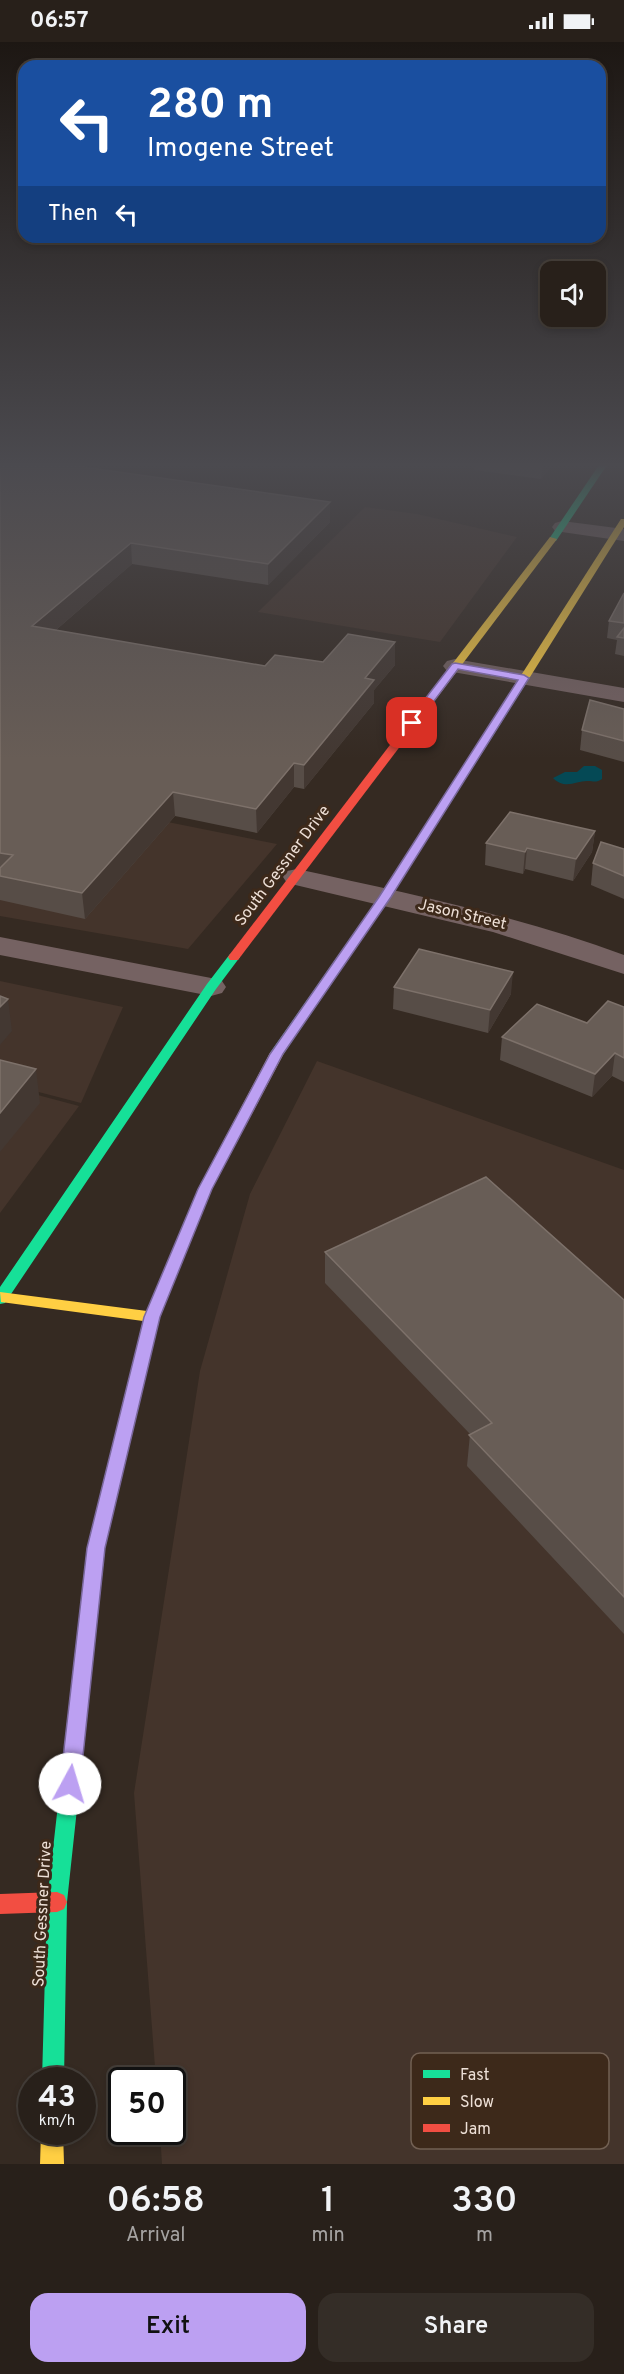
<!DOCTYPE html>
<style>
body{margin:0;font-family:Overpass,sans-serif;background:#342d27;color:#f1f3f6;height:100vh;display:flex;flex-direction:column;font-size:22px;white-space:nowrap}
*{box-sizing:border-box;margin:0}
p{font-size:20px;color:#a5a3a2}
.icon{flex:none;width:33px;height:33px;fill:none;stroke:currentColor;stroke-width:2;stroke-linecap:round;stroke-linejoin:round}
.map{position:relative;height:2122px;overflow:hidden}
.sheet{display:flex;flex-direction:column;background:#28201a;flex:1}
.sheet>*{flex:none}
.top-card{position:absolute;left:18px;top:18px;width:588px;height:183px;border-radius:18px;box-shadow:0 3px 9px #0003,0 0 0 2px #443e39;background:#1a4fa0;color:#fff;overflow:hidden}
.buttons{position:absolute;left:540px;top:219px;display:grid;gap:12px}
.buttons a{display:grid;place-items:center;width:66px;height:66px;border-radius:12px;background:#28201a;box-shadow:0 3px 9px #0003,0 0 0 2px #443e39;font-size:30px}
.speed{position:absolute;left:18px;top:2025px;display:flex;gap:12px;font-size:30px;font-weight:700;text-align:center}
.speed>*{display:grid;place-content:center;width:78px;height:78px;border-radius:50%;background:#28201a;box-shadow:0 3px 9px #0003,0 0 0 2px #443e39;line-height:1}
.speed small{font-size:15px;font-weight:400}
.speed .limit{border:3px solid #111;border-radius:9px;background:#fff;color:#111}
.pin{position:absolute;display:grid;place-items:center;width:51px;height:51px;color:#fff;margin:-26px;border-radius:12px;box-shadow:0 3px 9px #0006}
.me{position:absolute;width:66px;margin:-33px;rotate:6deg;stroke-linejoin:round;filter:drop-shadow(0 0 4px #0008)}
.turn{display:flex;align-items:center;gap:21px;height:126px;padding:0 30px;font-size:27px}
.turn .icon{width:78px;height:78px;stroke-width:2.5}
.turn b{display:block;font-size:42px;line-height:51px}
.then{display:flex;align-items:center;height:57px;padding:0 30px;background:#0003;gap:12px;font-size:22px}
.eta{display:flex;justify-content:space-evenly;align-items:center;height:102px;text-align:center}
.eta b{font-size:36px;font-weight:600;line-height:42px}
.button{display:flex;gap:12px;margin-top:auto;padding:12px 30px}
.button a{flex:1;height:69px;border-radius:18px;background:#bca0f2;color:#111;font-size:24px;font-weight:600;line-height:69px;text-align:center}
.button a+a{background:#342d27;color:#f1f3f6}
.status{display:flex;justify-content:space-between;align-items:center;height:42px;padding:0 30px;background:#28201a;direction:ltr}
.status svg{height:16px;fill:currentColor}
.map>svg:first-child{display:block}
.commercial{fill:#44342b}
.water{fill:#054955}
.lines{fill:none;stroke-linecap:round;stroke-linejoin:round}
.street{fill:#756262;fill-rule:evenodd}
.fast{fill:#16e098;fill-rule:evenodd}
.slow{fill:#ffcf43;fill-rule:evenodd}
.jam{fill:#f24e42;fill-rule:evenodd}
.wall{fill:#574d47}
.shaded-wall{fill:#433832}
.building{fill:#685d56;stroke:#7d716a;stroke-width:1.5}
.route{fill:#bca0f2;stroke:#7a689d;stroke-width:1.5}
.labels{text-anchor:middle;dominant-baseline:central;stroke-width:6;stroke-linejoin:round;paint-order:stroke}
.street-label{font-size:16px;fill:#eee0d7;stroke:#3d291a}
.key{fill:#3d291a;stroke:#726053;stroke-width:1.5}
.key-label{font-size:16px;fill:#eee0d7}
</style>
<div class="status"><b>06:57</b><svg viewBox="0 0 49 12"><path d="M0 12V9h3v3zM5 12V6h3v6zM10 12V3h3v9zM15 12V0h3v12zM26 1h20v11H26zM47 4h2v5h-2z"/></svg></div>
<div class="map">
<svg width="624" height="2122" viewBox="0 0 624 2122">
<rect width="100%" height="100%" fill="#352a22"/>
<!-- commercial -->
<g class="commercial">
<polygon points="365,465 417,472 517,495 440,600 258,570"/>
<polygon points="88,764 277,802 188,907 0,874 0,853"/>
<polygon points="0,939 123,965 81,1061 0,1040"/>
<polygon points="317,1019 624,1128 624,2122 162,2122 160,2090 172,2090 172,2038 156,2038 134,1751 200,1329 250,1152"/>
<polygon points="0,1043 79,1064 0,1171"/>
</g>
<!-- water -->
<path class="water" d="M584 724H595L602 728V737C596 741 594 739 587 739 576 739 565 748 553 736L565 730H577Z"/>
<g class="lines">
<!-- street -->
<g class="street">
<polygon points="562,479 624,487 624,499 555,489 552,485 555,481"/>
<polygon points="455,617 624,646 624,660 447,629 443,624 447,619"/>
<path d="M297 827C407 851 518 874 624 913V932L493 890 287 841 283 835 287 829Z"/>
<polygon points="0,895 211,936 222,939 226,945 222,951 211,954 0,913"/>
</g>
<!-- fast -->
<g class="fast">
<polygon points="601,420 609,420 556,499 550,499 549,497"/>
<polygon points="522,633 530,635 391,855 282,1014 272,1014 270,1011 379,855"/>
<polygon points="234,911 240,915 216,947 5,1261 0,1262 0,1245 207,942 230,912"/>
<polygon points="112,1431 118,1433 120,1438 105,1506 67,1860 64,2038 42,2038 47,1860 87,1506 104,1438 106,1433"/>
</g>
<!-- slow -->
<g class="slow">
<polygon points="621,477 624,477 624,485 530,635 522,637 520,635"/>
<polygon points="550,495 557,497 414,686 406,686 406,682"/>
<polygon points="277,1007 284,1011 212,1147 160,1275 120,1438 118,1443 112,1445 106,1443 104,1438 143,1279 1,1260 0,1250 147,1269 198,1147 270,1011"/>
<polygon points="41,2090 63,2090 64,2122 40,2122"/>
</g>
<!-- jam -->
<g class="jam">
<polygon points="410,681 415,684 414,686 238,918 230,918 228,915 230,912 406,682"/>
<polygon points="57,1850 64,1853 67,1860 64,1867 57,1870 0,1872 0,1852"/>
</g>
</g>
<!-- wall -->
<g class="wall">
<polygon points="0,420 330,460 330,480 268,543 132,522 56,588 265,624 323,620 395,600 395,623 374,648 374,661 304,747 294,745 257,791 175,774 85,877 0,858"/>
<polygon points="475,420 555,420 541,437 474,428"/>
<polygon points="624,551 624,614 615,612 617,598 607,596 609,579"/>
<polygon points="624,667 624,720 580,708 582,688"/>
<polygon points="595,789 592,810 573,839 525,827 523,832 485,823 486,801"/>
<polygon points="624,807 624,857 591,843 593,821"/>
<polygon points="394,945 511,952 488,991 393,967"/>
<polygon points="624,965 624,1040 612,1034 592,1055 500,1018 502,995 587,981"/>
<polygon points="325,1210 624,1258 624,1592 467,1424 470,1392 325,1241"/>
</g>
<!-- shaded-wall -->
<g class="shaded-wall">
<polygon points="543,420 555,420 541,437"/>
<polygon points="330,460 330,480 268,543 268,522"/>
<polygon points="131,501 132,522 35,606 32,584"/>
<polygon points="395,600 395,623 374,648 374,661 304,747 304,723 365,636"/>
<polygon points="294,721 294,745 257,791 256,767"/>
<polygon points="173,750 175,774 85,877 82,851"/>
<polygon points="595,789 592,810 573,839 576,817"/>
<polygon points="527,806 525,827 523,832 525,810"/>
<polygon points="513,930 511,952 488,991 490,968"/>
<polygon points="8,957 12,989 0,1003 0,965"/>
<polygon points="615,1011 612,1034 592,1055 595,1032"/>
<polygon points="36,1027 40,1061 0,1110 0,1071"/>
</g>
<!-- building -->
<g class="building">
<polygon points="0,420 48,420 330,460 268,522 131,501 32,584 265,624 275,613 323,620 348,592 395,600 365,636 374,638 304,723 294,721 256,767 173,750 82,851 0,834 0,826 13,813 0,811"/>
<polygon points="624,551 624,581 609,579"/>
<polygon points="624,586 624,596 617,595"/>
<polygon points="590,658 624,667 624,699 582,688"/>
<polygon points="510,770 595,789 576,817 527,806 525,810 486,801"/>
<polygon points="601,800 624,807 624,834 593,821"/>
<polygon points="419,907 513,930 490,968 394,945"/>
<polygon points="0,954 8,957 0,965"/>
<polygon points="608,959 624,965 624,1016 615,1011 595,1032 502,995 537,962 587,981"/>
<polygon points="0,1018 36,1027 0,1071"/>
<polygon points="486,1135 624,1258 624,1555 469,1393 492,1381 325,1210"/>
</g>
<!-- sky -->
<linearGradient id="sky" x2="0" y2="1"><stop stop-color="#1d1713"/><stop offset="0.59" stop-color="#4b4a4f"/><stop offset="1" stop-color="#4b4a4f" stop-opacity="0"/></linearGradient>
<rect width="624" height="717" fill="url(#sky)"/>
<!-- route -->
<polygon class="route" points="455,621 524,633 529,636 391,855 283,1012 212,1147 160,1275 105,1506 80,1742 77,1749 70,1751 63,1749 60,1742 87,1506 144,1275 198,1147 270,1012 379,855 518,638 458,627 416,683 408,683 408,679 452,622"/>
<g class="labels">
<!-- street labels -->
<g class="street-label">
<text transform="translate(283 824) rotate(-53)">South Gessner Drive</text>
<text transform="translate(462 873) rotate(13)">Jason Street</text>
<text transform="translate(43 1872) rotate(-87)">South Gessner Drive</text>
</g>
</g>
<!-- legend -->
<rect x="411" y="2011" width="198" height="96" rx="9" class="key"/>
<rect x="423" y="2028" width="27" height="8" fill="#16e098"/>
<rect x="423" y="2055" width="27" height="8" fill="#ffcf43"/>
<rect x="423" y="2082" width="27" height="8" fill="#f24e42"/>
<g class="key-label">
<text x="460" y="2038">Fast</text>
<text x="460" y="2065">Slow</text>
<text x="460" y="2092">Jam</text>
</g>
</svg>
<div class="buttons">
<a><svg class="icon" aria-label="sound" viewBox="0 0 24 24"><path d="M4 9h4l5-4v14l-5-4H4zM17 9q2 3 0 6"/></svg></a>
</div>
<div class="speed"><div>43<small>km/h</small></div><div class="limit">50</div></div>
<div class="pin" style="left:412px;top:681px;background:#d93025"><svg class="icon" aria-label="arrive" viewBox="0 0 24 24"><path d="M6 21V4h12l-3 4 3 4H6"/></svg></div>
<svg class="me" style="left:70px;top:1742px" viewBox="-20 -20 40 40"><circle r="19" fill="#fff"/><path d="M0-13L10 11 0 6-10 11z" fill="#bca0f2"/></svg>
<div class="top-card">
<div class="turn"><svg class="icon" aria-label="left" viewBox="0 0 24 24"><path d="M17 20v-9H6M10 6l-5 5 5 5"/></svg><div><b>280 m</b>Imogene Street</div></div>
<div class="then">Then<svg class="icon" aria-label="left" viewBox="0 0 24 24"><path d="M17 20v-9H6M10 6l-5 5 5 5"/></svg></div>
</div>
</div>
<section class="sheet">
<div class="eta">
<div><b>06:58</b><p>Arrival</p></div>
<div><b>1</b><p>min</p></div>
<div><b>330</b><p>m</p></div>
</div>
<div class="button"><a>Exit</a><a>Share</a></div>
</section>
